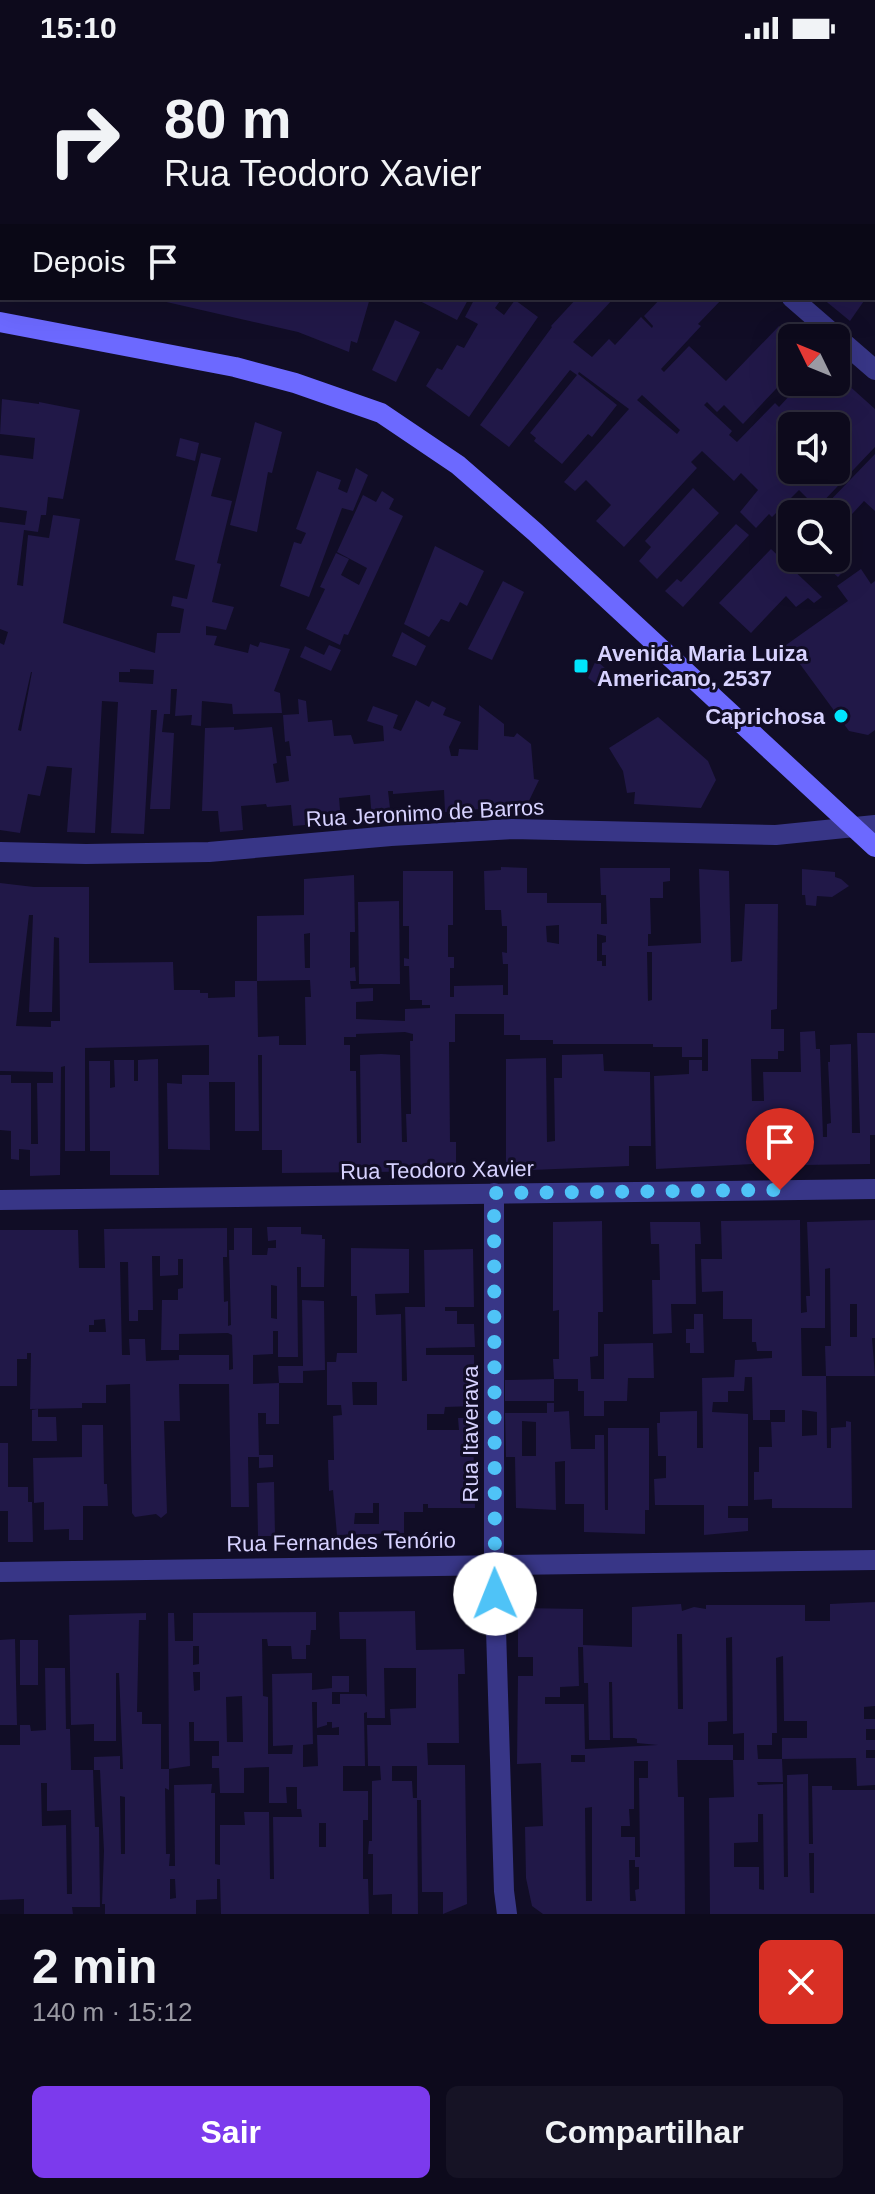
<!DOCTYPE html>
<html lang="pt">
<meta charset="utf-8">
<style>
body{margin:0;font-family:Helvetica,sans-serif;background:#161325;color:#f1f3f6;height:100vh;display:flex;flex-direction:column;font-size:30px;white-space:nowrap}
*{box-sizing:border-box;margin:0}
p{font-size:26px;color:#9a9aa3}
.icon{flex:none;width:44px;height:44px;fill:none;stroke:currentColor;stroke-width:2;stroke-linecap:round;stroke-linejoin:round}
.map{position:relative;height:1858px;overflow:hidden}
.side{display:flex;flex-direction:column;background:#0d0a1c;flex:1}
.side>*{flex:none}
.hud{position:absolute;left:0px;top:0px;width:876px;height:244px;box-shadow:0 8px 32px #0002,0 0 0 2px #2d2b3b;background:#0d0a1c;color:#f1f3f6;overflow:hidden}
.needle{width:52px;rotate:313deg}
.tools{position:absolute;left:778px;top:268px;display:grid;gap:16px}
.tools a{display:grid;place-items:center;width:72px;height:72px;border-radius:12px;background:#0d0a1c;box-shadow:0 8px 32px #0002,0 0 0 2px #2d2b3b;font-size:40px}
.pin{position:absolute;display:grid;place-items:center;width:68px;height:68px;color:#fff;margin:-82px -34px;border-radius:50% 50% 50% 0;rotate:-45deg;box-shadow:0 0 8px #0007}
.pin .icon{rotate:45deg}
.me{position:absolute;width:88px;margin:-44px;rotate:359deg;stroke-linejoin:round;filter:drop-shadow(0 0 6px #0008)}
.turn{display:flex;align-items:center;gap:28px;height:168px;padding:0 32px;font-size:36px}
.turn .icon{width:104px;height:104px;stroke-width:2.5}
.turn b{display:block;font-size:56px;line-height:68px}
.then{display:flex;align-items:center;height:76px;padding:0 32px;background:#0003;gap:16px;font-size:30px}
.round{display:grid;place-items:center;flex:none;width:84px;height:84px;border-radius:12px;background:#161325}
.overview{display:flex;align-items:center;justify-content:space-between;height:136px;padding:0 32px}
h1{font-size:48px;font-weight:700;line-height:60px}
.button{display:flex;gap:16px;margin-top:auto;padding:16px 32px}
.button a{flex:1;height:92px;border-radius:12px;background:#7c3aed;color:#fff;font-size:32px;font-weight:700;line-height:92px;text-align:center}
.button a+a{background:#161325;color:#f1f3f6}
.status{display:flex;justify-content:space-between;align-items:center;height:56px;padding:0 40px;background:#0d0a1c;direction:ltr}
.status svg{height:22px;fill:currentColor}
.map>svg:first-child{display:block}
.building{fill:#211848;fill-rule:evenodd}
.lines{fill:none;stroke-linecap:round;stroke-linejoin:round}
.street{stroke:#383687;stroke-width:20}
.secondary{stroke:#6c69ff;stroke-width:20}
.route{stroke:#4fc3f7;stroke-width:14;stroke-dasharray:0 25.2}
.poi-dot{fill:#00e5fd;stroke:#110d26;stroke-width:3}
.labels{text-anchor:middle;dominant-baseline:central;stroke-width:6;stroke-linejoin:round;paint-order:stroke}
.poi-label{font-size:22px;font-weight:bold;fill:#d7d2ff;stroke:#110d26;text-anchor:start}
.street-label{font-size:22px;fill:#d7d2ff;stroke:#110d26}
</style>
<div class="status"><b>15:10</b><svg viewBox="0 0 49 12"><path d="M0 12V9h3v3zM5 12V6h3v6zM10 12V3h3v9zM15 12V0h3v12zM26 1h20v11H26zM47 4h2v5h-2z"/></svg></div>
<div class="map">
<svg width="875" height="1858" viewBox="0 0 875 1858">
<rect width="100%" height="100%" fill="#110d26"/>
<!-- building -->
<g class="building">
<polygon points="149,242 370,242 357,287 351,285 349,296 298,276"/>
<polygon points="414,242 469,242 457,264"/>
<polygon points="475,242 502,242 495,252 504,259 515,244 538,261 469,361 426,330 437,312 442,314 457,289 464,292 478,268 465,261"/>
<path d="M577 242H614L573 286 592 301 609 283 615 289 641 261 652 272 653 270 644 260 661 242H723L698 268 701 270 661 313 664 316 689 290 726 325 779 270 792 281V316L743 368 724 349 717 356 707 346 704 349 732 375 729 379 737 386 775 347 779 351 802 326H836V318L875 353V391L817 452 799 434 772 461 769 458 756 472 740 456 758 434 741 417 734 425 702 395 691 406 697 412 624 491 596 465 611 449 586 424 575 435 564 426 629 353 579 316 578 318 617 349 592 381 588 378 562 408 534 385 536 382 530 377 577 319 570 314 509 391 480 369 552 271 551 270ZM642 339 680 374 677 378 637 344ZM792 370H836V414H792V408L783 417 778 413 792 398Z"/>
<polygon points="822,242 866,242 850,265"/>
<polygon points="395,264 420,276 396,326 372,314"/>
<path d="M2 343 39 348V346L80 354 63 443 48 441 46 459H41L38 476 24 474 17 529 23 530 28 479 49 482 53 459 80 463 63 567 155 597 157 577H180L184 553 171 550 173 540 187 543 195 509 175 504 201 397 221 402 211 440 232 445 217 507 221 508 212 546 234 551 226 574 206 570V579L217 580 214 589 248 597 250 588 258 591 260 586 290 593 274 635 280 637 282 657 233 658 232 648 202 645 201 670 191 669 192 659 175 660 177 633H171L170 658H164L162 676 174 677 170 753H150L157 654H151L144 778 111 777 118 646 102 645 95 777 67 776 72 712 47 710 40 740 28 738 20 777 0 774V587L4 589 8 576 0 573V466L25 469 27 455 0 451V399L33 403 35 382 0 378ZM130 613 154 614 153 628 119 626V616H130ZM31 616H32L21 675 18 674Z"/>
<polygon points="255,366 282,376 272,417 268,416 257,476 230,469"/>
<polygon points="180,382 199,387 195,405 176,400"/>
<polygon points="875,398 875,455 864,445 842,469 836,464 836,458 830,458 823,452"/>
<polygon points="356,412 368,419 353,455 342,452 309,541 280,530 294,486 301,488 306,477 296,473 317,415 341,424 338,433 347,437"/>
<polygon points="693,432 719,457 657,523 639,505 651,491 645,485"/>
<polygon points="382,435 394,443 389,453 403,460 348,579 344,578 340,589 306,573 325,533 320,531 336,497 349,503 341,519 359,529 367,512 337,496 363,439 376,446"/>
<polygon points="792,459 792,480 782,470"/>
<polygon points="736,468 749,479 683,551 665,535 677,523 681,526"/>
<polygon points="836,487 842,493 839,496 851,507 838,521 816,502 836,502"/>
<polygon points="435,490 484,515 467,550 460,546 449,566 441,563 429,581 404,568"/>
<polygon points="771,493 822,541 814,547 808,542 796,551 786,540 751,577 719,547"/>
<polygon points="861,513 871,528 875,525 875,674 868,679 849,675 786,589 848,545 837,530"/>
<polygon points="503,525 524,536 492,604 468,593"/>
<polygon points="402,576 426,590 416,610 392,600"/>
<polygon points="329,589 341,594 331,615 300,601 305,590 324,599"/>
<polygon points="596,604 607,614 596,628 588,622"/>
<polygon points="298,643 306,645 308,666 332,664 334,680 351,679 354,688 384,685 383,670 367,665 373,650 398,659 393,672 401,675 416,644 429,651 432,645 446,652 443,659 461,666 449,691 451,700 458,700 459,693 478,694 479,649 504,668 504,680 514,681 517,677 531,688 534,723 539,724 527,749 445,756 444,734 393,738 393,735 388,735 391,761 372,763 370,739 339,742 341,766 293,770 291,749 267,751 266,748 241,750 243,774 220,776 218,755 202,755 205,672 234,671 234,674 272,671 277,707 273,708 276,727 289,725 286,700 291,700 289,685 285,686 283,659 299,658"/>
<polygon points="658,661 708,705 716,724 701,752 634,748 635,736 627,737 623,715 609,692"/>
<path d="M501 811 527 812V837H547V847H601V868H607L606 839H601L600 812H670V825L663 826V842H650L651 878H648V890L701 887 699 813 729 815 731 906 742 905 745 848H778L777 953 771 954V973H784V995H778V1003H751L752 1045H764L763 1016H801L800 976 815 975 816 993H820L823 1081H827V1068L831 1067 828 1006H830V989L851 988 852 1077H860L857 977H875V1079H870V1108L802 1109V1086L752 1087 753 1108 656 1113 654 1020 689 1018V1004H702V1015H708V983H702V1001H682V991H653V988H553V984H520V979H504V958H455V986H449L450 1086H456V1115L282 1117V1094H262V999H258L259 1075H235V1026H209L210 1094 168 1093 167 1027 182 1028V1019H209V989L85 992V1095H65V1010L61 1011 60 1119 30 1120V1094L19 1093V1104L11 1103V1075L0 1074V1019H11V1027H31V1088H38L37 1027H53V1016L0 1015V827L34 831H89V907L173 906 174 934H200V937H208V942L235 941V925H257L258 981 279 980V989H306L305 941H311L310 924 257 925V860L304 859V823L354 819 355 876H350V912L355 911 356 925H350L351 933 373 932V945L356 946V963L405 965V953L430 952V949H422V944H410L409 910H404V902L409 903V870H403V815H453V869H448V901H454V912H450V941H454V930L503 929V939H508V908H503L502 896 507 897V870H502L501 854H485L484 815 501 814ZM29 859H33L29 956H52L54 881 59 882 60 965H51V971L16 970ZM559 869V888L547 886 546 870ZM310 877V912H305L304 878ZM597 878 606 880V886L602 887V899H606V910H602V905H597ZM647 896H652V944L648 945ZM405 976 413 978V985H410L411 1058H406L407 1086H402L400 999 381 998 360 999 361 1087H357L356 1015H350V989H344V981H356V978Z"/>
<polygon points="802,813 835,816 835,821 841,823 849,830 832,841 817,840 816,850 806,849 805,839 802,839"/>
<polygon points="399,845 400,928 359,928 358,846"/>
<polygon points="603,998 604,1015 650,1016 651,1090 629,1090 629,1110 506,1115 506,1003 546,1002 547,1086 555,1085 554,1022 562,1022 562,999"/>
<polygon points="158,1003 159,1119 110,1119 110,1095 90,1095 89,1005 110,1005 110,1032 115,1031 114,1004 134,1004 134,1025 138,1025 138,1004"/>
<path d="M800 1164 801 1257 807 1256 806 1240H810L807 1166 875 1164V1282H872L875 1320H826L825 1290H831L830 1212 825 1213V1272H801L802 1320H826L827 1392H831V1372L846 1371V1365L851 1366 852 1452H772V1443L754 1444V1416H759V1391H772L771 1366H785V1354H770V1364H753L752 1321H745L744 1335H728V1346H713L712 1356 748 1358V1450H728V1462H748V1475L704 1479V1449H655L654 1423 666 1422V1400H658L657 1367H660V1356L697 1355V1392H703L702 1322 734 1321 735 1304 772 1302V1295H757L756 1286H752V1263H723V1235L702 1236 701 1203H722L721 1165ZM850 1248H857V1281H850ZM802 1354 817 1356V1379L802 1380Z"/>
<polygon points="602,1165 603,1256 598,1256 598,1300 590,1301 591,1323 604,1323 604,1288 653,1287 654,1322 628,1322 627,1345 604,1345 604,1360 584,1360 584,1335 578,1335 578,1323 554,1323 553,1303 559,1303 559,1254 553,1255 553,1166"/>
<polygon points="650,1166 700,1166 701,1188 695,1188 696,1248 671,1248 672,1277 653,1278 652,1224 660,1224 659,1188 651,1188"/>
<path d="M267 1171H301V1178L322 1179V1183H325L324 1231H301V1211H297L298 1301H278V1275H273V1298L253 1299V1328L279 1327V1368H266V1357H258L259 1401H248L249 1451H231L229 1328H179L180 1365H164L167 1457 161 1462 156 1458 135 1461 132 1457 130 1328 106 1329V1347H82V1352L30 1353 31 1297H27V1303H17V1330H0V1174H78L79 1212H105L104 1173 227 1172V1201H223L224 1246 228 1245V1270L231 1269 229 1194H234V1172H252V1199H267L268 1192H276V1184L268 1185ZM152 1200H160V1220L178 1219V1203H183V1232L178 1233V1244H162L161 1294H179V1278L228 1277 232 1279 233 1313 229 1314V1299H179V1304L146 1305 145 1283H129L130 1299H122L120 1206H128L129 1265H138V1254H153ZM271 1229 277 1230V1263L271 1262ZM105 1263 106 1276H89V1269H94V1264Z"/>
<path d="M351 1192 409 1193V1237L375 1238 376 1259 401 1258 402 1325H407L405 1251H425L424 1194 473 1193 474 1251H445V1255H457V1268H474L475 1291 426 1292V1299H474L475 1350 445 1351 444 1358H427V1374H459L458 1362H476V1376L473 1377 475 1452H428V1448H423V1456H404V1477L337 1479 333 1434 329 1435 328 1404H334L333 1360 342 1359 341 1349H327V1306H336L337 1297H357V1240H351ZM352 1326H377V1349H353ZM373 1447H379V1468H354L355 1457H373Z"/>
<polygon points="302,1244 324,1245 325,1314 303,1315 303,1327 279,1327 278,1310 303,1310"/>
<polygon points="694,1258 703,1258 704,1297 690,1297 690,1287 686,1287 686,1273 694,1273"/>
<polygon points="554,1323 554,1345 505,1345 505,1324"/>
<path d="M547 1347H554V1356L569 1355 571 1393H595V1379H604L605 1454H608V1372H649V1454H645V1478L584 1476V1448H565V1405L555 1406 556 1454 516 1452 515 1401H506L505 1357H547ZM522 1365 536 1366V1400H522Z"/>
<polygon points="38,1353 38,1361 56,1361 57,1385 32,1385 32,1354"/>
<polygon points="82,1369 103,1369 104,1428 107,1428 108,1450 83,1450 83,1484 69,1484 69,1473 44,1474 44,1446 34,1447 33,1402 82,1401"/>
<polygon points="0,1387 8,1387 8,1431 28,1431 28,1446 32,1446 33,1486 8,1486 8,1455 0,1455"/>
<polygon points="259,1399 273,1399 273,1411 259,1412"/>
<polygon points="274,1426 275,1480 258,1480 257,1427"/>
<path d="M875 1546V1650L864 1651V1663H875V1673H866V1684H875V1694H866V1702H875V1729L857 1730 856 1702 782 1703 783 1726H757L758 1729 783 1728 784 1821H788L787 1719 808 1718 809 1788H813L812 1730H832V1734H875V1858H710L709 1742 734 1741 733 1704H744V1677L733 1678 732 1581 726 1582 727 1665 708 1666V1689H733V1704H677L678 1741H684L685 1858H543L532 1850 526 1822 525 1771 543 1770 541 1707 517 1708 518 1620H533V1601H518V1552L583 1553V1589L632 1591V1551L681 1548 682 1555 694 1551 706 1553V1549H805V1565H830V1548ZM677 1578H682L683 1653H678ZM578 1591H583L584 1627H588L589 1684H610L609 1626H612L613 1682H634L637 1683V1687L658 1689 585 1693 584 1648H545V1641H560V1631L579 1630ZM783 1600 784 1665H807V1682H782V1703H758L757 1689H772V1677H777L776 1602ZM571 1699H585V1706H571ZM634 1705H648V1722H639L640 1801H635V1811H639V1833L635 1834 636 1845H630L629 1804H635V1781H621V1770H630L629 1753H634ZM592 1751V1845H586L585 1752ZM758 1758H763L764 1834 759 1833V1811H734V1787L758 1786ZM809 1797H814V1837H810Z"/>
<path d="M415 1555 416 1594 464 1593 465 1618H458L459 1687H427L428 1709H465L467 1848 443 1858V1836H422L421 1744H417V1710H392V1725H412L413 1742H417L418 1858H392V1838L373 1839V1798H368L369 1785H372V1725L381 1724 380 1710H368L367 1669H391L390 1653 416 1652V1612H384L385 1662H367V1656L364 1657 365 1710H343V1735H368V1764H363V1823H368L369 1858H221L220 1823H217V1843L196 1844V1858H105V1848H102L104 1795 100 1714H94V1701L120 1700V1713H123L119 1617H116V1685H94V1668L71 1669 69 1559 146 1557V1564H139L137 1656H142V1668H161V1713H169V1734L165 1732 166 1798H170L169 1810H175L174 1729 212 1728 211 1737H215V1808L220 1809V1769H245L244 1756H269L270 1823H274L273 1761H302L301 1753H297V1731H286L287 1747H269V1711L244 1712V1737H220L219 1712H212V1700H219V1685H194V1666H189L190 1710 169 1713 168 1557H174L175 1585H193V1557L316 1556V1574H311L310 1589H306V1603H292L291 1590H268L267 1583H262L263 1640 268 1641V1698H292L293 1689 273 1690 272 1618 312 1617V1634L332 1632V1620H349V1636H332V1648H340V1638H365L367 1641 366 1583H340L339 1556ZM193 1590H199V1608L193 1609ZM193 1616H200V1634L194 1635ZM242 1640 243 1686H227L226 1641ZM312 1646H317V1672L327 1669V1666H332V1672L339 1671V1679H317L318 1710 303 1711V1689L313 1688ZM120 1740 125 1741V1798H121ZM319 1767H326V1791H319ZM170 1823H175L176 1842 170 1843Z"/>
<polygon points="15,1583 17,1669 0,1669 0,1584"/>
<rect x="20" y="1584" width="18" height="45"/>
<path d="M45 1612H65L66 1673H70L71 1714H93L95 1771H99L100 1851H72L73 1858H24V1843L0 1844V1689H20V1669H30L31 1675 46 1674ZM41 1727H47V1755L71 1754 72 1838H67L66 1769 42 1770Z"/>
</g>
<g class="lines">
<!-- street -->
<g class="street">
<polyline points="553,0 554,2"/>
<polyline points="792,242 875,314"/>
<polyline points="0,796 86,798 209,796 391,780 512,773 776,779 875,769"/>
<polyline points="494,1137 494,1508 504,1835 507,1858"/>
<polyline points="0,1144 875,1133"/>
<polyline points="0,1516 875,1504"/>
</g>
<!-- secondary -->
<polyline class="secondary" points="0,266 235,311 295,327 381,357 458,409 535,476 875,791"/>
</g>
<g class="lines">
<!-- route -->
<polyline class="route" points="495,1538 494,1137 780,1134"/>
</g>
<!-- markers -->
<g class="poi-dot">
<rect x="573" y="602" width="16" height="16" rx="4"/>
<circle cx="841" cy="660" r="8"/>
</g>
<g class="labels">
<!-- poi labels -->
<g class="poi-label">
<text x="597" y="597">Avenida Maria Luiza<tspan x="597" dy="25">Americano, 2537</tspan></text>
<text x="825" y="660" text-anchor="end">Caprichosa</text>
</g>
<!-- street labels -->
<g class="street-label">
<text transform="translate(425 757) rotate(-3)">Rua Jeronimo de Barros</text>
<text transform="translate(437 1114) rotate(-1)">Rua Teodoro Xavier</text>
<text transform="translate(470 1378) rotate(-90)">Rua Itaverava</text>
<text transform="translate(341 1486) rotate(-1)">Rua Fernandes Tenório</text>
</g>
</g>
</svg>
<div class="tools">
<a><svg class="needle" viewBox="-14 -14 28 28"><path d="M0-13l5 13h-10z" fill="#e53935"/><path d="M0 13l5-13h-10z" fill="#9a9aa3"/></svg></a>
<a><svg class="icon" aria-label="sound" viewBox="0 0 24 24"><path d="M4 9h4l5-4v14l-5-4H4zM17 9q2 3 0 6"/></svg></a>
<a><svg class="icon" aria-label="search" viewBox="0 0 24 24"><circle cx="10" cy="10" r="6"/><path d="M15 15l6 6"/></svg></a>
</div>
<div class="pin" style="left:780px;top:1134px;background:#d93025"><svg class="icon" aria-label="arrive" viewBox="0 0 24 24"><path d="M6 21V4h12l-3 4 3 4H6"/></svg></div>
<svg class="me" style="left:495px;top:1538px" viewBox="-20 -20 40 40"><circle r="19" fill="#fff"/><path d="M0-13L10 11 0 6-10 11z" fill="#4fc3f7"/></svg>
<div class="hud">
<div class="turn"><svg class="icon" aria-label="right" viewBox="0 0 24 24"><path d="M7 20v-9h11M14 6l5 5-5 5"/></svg><div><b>80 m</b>Rua Teodoro Xavier</div></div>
<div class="then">Depois<svg class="icon" aria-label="arrive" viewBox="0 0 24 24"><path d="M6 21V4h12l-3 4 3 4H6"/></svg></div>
</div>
</div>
<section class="side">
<div class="overview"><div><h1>2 min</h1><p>140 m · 15:12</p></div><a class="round" style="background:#d93025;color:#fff"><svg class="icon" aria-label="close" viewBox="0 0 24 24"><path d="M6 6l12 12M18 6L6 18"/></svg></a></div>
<div class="button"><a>Sair</a><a>Compartilhar</a></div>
</section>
